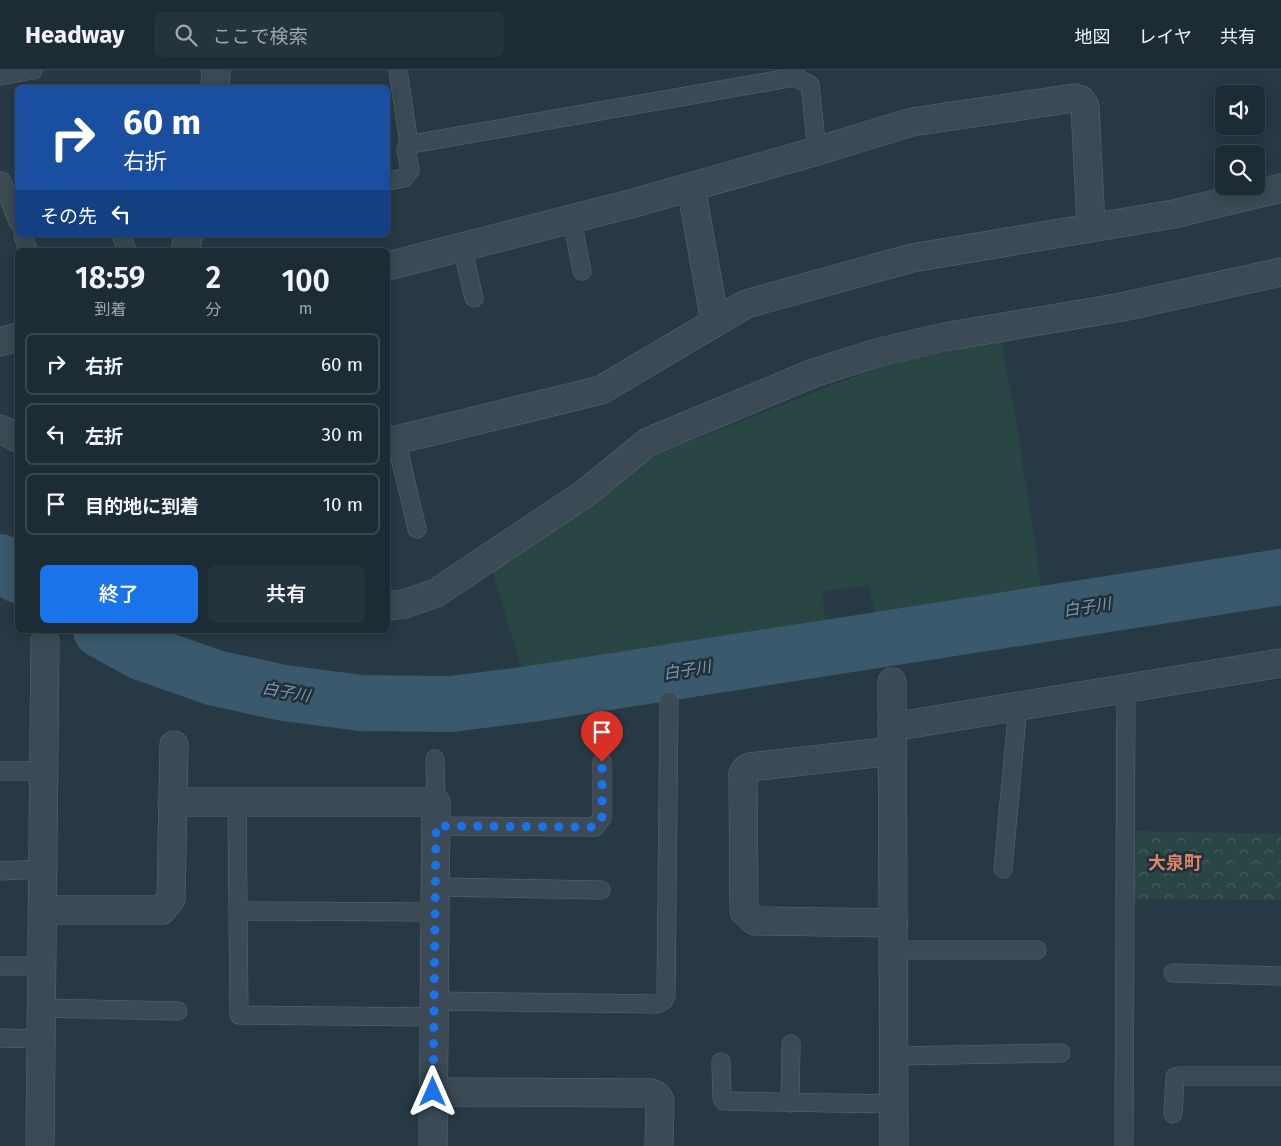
<!DOCTYPE html>
<html lang="ja">
<meta charset="utf-8">
<style>
body{margin:0;font-family:"Fira Sans","Noto Sans JP",sans-serif;background:#25333c;color:#f1f3f6;height:100vh;display:flex;flex-direction:column;font-size:19px;white-space:nowrap}
*{box-sizing:border-box;margin:0}
p{font-size:16px;color:#a0a7ac}
.icon{flex:none;width:28px;height:28px;fill:none;stroke:currentColor;stroke-width:2;stroke-linecap:round;stroke-linejoin:round}
.map{position:relative;flex:1;overflow:hidden}
.panel{position:absolute;left:15px;top:178px;width:375px;height:385px;display:flex;flex-direction:column;background:#1d2b34;border-radius:8px;box-shadow:0 2px 12px #0003,0 0 0 1px #3b474f}
.panel>*{flex:none}
.banner{position:absolute;left:15px;top:15px;width:375px;height:152px;border-radius:8px;box-shadow:0 2px 12px #0003,0 0 0 1px #3b474f;background:#1a4fa0;color:#fff;overflow:hidden}
.fabs{position:absolute;left:1215px;top:15px;display:grid;gap:10px}
.fabs a{display:grid;place-items:center;width:50px;height:50px;border-radius:8px;background:#1d2b34;box-shadow:0 2px 12px #0003,0 0 0 1px #3b474f;font-size:25px}
.pin{position:absolute;display:grid;place-items:center;width:42px;height:42px;color:#fff;margin:-51px -21px;border-radius:50% 50% 50% 0;rotate:-45deg;box-shadow:0 0 5px #0007}
.pin .icon{rotate:45deg}
.me{position:absolute;width:55px;margin:-28px;rotate:0deg;stroke-linejoin:round;filter:drop-shadow(0 0 4px #0008)}
.turn{display:flex;align-items:center;gap:18px;height:105px;padding:0 25px;font-size:22px}
.turn .icon{width:65px;height:65px;stroke-width:2.5}
.turn b{display:block;font-size:35px;line-height:42px}
.then{display:flex;align-items:center;height:48px;padding:0 25px;background:#0003;gap:10px;font-size:19px}
.eta{display:flex;justify-content:space-evenly;align-items:center;height:85px;text-align:center}
.eta b{font-size:30px;font-weight:600;line-height:35px}
.primary-button{display:flex;gap:10px;margin-top:auto;padding:10px 25px}
.primary-button a{flex:1;height:58px;border-radius:8px;background:#1a73e8;color:#fff;font-size:20px;font-weight:600;line-height:58px;text-align:center}
.primary-button a+a{background:#25333c;color:#f1f3f6}
ul{padding:0;list-style:none}
li{display:flex;align-items:center;gap:15px;height:62px;margin:0 10px 8px;padding:0 15px;border:2px solid #3b474f;border-radius:8px}
li div{flex:1}
li b{display:block;font-size:19px}
li em{font-style:normal}
header{display:flex;align-items:center;gap:30px;box-sizing:border-box;height:70px;padding:0 25px;background:#1d2b34;border-bottom:1px solid #3b474f}
header strong{font-size:24px}
nav{display:flex;gap:28px;margin-inline-start:auto;font-size:18px}
.search{width:350px;height:45px;background:#25333c;display:flex;align-items:center;gap:12px;box-sizing:border-box;padding:0 18px;border-radius:8px;color:#a0a7ac;font-size:19px}
.map>svg:first-child{display:block}
.grass{fill:#294644}
.park{fill:url(#park-crowns)}
.lines{fill:none;stroke-linecap:round;stroke-linejoin:round}
.river{stroke:#3b596c;stroke-width:56}
.lane-casing{stroke:#5a6872;stroke-width:19}
.street-casing{stroke:#5a6872;stroke-width:29}
.lane{stroke:#3b4a54;stroke-width:18}
.street{stroke:#3b4a54;stroke-width:28}
.route{stroke:#1a73e8;stroke-width:9;stroke-dasharray:0 16.2}
.labels{text-anchor:middle;dominant-baseline:central;stroke-width:5;stroke-linejoin:round;paint-order:stroke}
.water-label{font-size:16px;font-style:italic;fill:#799bb1;stroke:#202f3a}
.quarter-label{font-size:18px;font-weight:bold;fill:#da8468;stroke:#202f3a}
</style>
<header>
<strong>Headway</strong>
<div class="search"><svg class="icon" aria-label="search" viewBox="0 0 24 24"><circle cx="10" cy="10" r="6"/><path d="M15 15l6 6"/></svg>ここで検索</div>
<nav><a>地図</a><a>レイヤ</a><a>共有</a></nav>
</header>
<div class="map">
<svg width="1281" height="1076" viewBox="0 0 1281 1076">
<defs>
<pattern id="park-crowns" width="20" height="18" patternUnits="userSpaceOnUse" patternTransform="scale(1.25)"><rect width="20" height="18" fill="#294644"/><path d="M2 6a3 3 0 1 1 6 0M12 15a3 3 0 1 1 6 0" fill="none" stroke="#465f5e"/></pattern>
</defs>
<rect width="100%" height="100%" fill="#273945"/>
<!-- grass -->
<polygon class="grass" points="1001,270 1017,356 1042,520 875,547 869,515 822,522 826,553 753,567 523,603 492,500 658,384 881,296"/>
<!-- park -->
<polygon class="park" points="1136,761 1281,764 1281,830 1134,829"/>
<g class="lines">
<!-- river -->
<g class="river">
<polyline points="0,492 18,505"/>
<polyline points="101,560 141,582 215,608 284,623 361,633 451,634 531,624 1281,507"/>
</g>
<defs>
<g id="lane">
<polyline points="398,0 409,74 412,74 795,7 810,15 817,81"/>
<polyline points="0,6 33,0"/>
<polyline points="2,111 18,152"/>
<polyline points="388,111 404,108 410,100 406,80 409,74"/>
<polyline points="572,150 582,201"/>
<polyline points="23,165 28,180"/>
<polyline points="121,165 127,180"/>
<polyline points="462,177 474,228"/>
<polyline points="396,370 417,459"/>
<polyline points="435,689 436,732"/>
<polyline points="0,701 44,701"/>
<polyline points="237,732 239,945 434,947"/>
<polyline points="436,756 595,757 602,748 602,692"/>
<polyline points="1003,799 1018,636"/>
<polyline points="0,801 43,799"/>
<polyline points="435,817 601,820"/>
<polyline points="239,841 435,842"/>
<polyline points="894,880 1037,880"/>
<polyline points="0,896 43,896"/>
<polyline points="1173,903 1281,906"/>
<polyline points="434,931 657,934 663,931 666,926 669,631"/>
<polyline points="42,938 178,941"/>
<polyline points="0,968 41,969"/>
<polyline points="894,986 1061,983"/>
<polyline points="721,992 722,1028 724,1031 894,1034"/>
<polyline points="790,1033 791,974"/>
<polyline points="1173,1044 1175,1007 1178,1006 1281,1006"/>
<polyline points="1124,1076 1126,618"/>
</g>
<g id="street">
<polyline points="215,18 216,0"/>
<polyline points="691,117 715,252"/>
<polyline points="185,180 189,165"/>
<polyline points="388,196 634,133 817,81 912,52 1074,28 1081,30 1085,36 1091,157"/>
<polyline points="0,272 18,267"/>
<polyline points="0,359 18,368"/>
<polyline points="388,372 601,320 746,234 912,188 1174,144 1281,118"/>
<polyline points="388,536 404,534 436,523 584,424 648,372 814,303 876,283 944,267 1122,237 1281,202"/>
<polyline points="892,612 894,1076"/>
<polyline points="892,657 1281,593"/>
<polyline points="893,681 750,697 745,700 743,704 744,841 755,851 893,853"/>
<polyline points="172,732 436,732 433,1076"/>
<polyline points="43,840 162,840 171,829 174,675"/>
<polyline points="433,1022 651,1023 657,1026 660,1031 659,1076"/>
<polyline points="40,1076 45,571"/>
</g>
</defs>
<!-- lane casing -->
<use href="#lane" class="lane-casing"/>
<!-- street casing -->
<use href="#street" class="street-casing"/>
<!-- lane -->
<use href="#lane" class="lane"/>
<!-- street -->
<use href="#street" class="street"/>
</g>
<g class="lines">
<!-- route -->
<polyline class="route" points="433,1022 436,756 595,757 602,748 602,692"/>
</g>
<g class="labels">
<!-- water labels -->
<g class="water-label">
<text transform="translate(1087 537) rotate(-9)">白子川</text>
<text transform="translate(687 600) rotate(-9)">白子川</text>
<text transform="translate(286 622) rotate(10)">白子川</text>
</g>
<!-- quarter labels -->
<g class="quarter-label">
<text x="1175" y="793">大泉町</text>
</g>
</g>
</svg>
<div class="fabs">
<a><svg class="icon" aria-label="sound" viewBox="0 0 24 24"><path d="M4 9h4l5-4v14l-5-4H4zM17 9q2 3 0 6"/></svg></a>
<a><svg class="icon" aria-label="search" viewBox="0 0 24 24"><circle cx="10" cy="10" r="6"/><path d="M15 15l6 6"/></svg></a>
</div>
<div class="pin" style="left:602px;top:692px;background:#d93025"><svg class="icon" aria-label="arrive" viewBox="0 0 24 24"><path d="M6 21V4h12l-3 4 3 4H6"/></svg></div>
<svg class="me" style="left:433px;top:1022px" viewBox="-20 -20 40 40"><path d="M0-17L14 15 0 8-14 15z" fill="#1a73e8" stroke="#fff" stroke-width="4"/></svg>
<div class="banner">
<div class="turn"><svg class="icon" aria-label="right" viewBox="0 0 24 24"><path d="M7 20v-9h11M14 6l5 5-5 5"/></svg><div><b>60 m</b>右折</div></div>
<div class="then">その先<svg class="icon" aria-label="left" viewBox="0 0 24 24"><path d="M17 20v-9H6M10 6l-5 5 5 5"/></svg></div>
</div>
<section class="panel">
<div class="eta">
<div><b>18:59</b><p>到着</p></div>
<div><b>2</b><p>分</p></div>
<div><b>100</b><p>m</p></div>
</div>
<ul>
<li><svg class="icon" aria-label="right" viewBox="0 0 24 24"><path d="M7 20v-9h11M14 6l5 5-5 5"/></svg><div><b>右折</b></div><em>60 m</em></li>
<li><svg class="icon" aria-label="left" viewBox="0 0 24 24"><path d="M17 20v-9H6M10 6l-5 5 5 5"/></svg><div><b>左折</b></div><em>30 m</em></li>
<li><svg class="icon" aria-label="arrive" viewBox="0 0 24 24"><path d="M6 21V4h12l-3 4 3 4H6"/></svg><div><b>目的地に到着</b></div><em>10 m</em></li>
</ul>
<div class="primary-button"><a>終了</a><a>共有</a></div>
</section>
</div>
